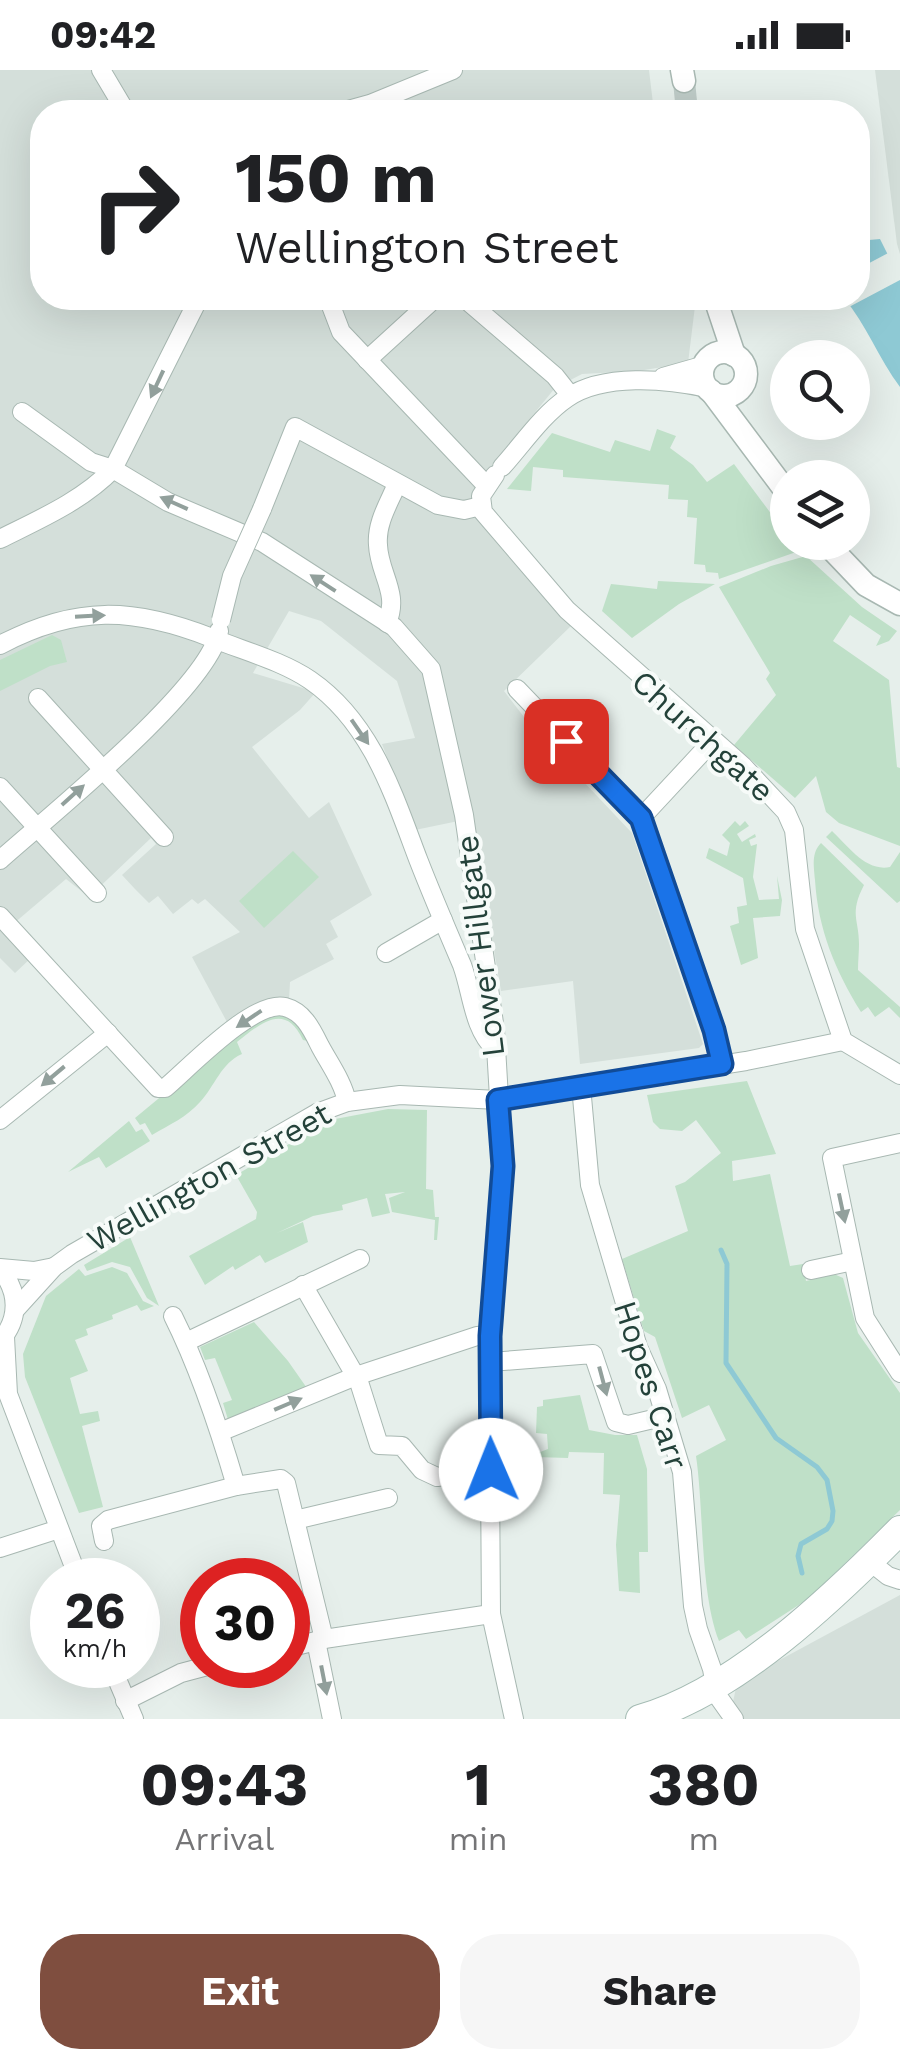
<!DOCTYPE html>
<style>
body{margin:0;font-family:"Work Sans",sans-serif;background:#f6f6f6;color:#202124;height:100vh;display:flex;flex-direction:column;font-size:38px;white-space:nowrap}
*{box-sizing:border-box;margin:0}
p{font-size:32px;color:#757577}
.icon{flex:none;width:55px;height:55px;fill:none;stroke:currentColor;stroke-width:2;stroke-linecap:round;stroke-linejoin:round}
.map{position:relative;height:1649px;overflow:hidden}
.side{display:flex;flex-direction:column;background:#fff;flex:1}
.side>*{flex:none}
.hud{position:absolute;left:30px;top:30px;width:840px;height:210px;border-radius:40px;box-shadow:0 10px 40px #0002;background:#fff;color:#202124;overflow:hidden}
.fabs{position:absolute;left:770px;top:270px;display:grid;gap:20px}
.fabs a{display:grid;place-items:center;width:100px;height:100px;border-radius:50%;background:#fff;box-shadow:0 10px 40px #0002;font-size:50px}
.speed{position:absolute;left:30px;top:1488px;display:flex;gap:20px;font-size:50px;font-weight:700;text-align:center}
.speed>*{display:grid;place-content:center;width:130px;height:130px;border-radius:50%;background:#fff;box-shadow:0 10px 40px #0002;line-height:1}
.speed small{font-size:25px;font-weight:400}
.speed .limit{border:15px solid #d22;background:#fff;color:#111}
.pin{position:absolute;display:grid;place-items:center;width:85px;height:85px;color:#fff;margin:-42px;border-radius:20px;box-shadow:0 5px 15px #0006}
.me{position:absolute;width:110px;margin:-55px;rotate:359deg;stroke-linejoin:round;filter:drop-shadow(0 0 8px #0008)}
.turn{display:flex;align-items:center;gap:35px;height:210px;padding:0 40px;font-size:45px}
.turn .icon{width:130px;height:130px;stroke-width:2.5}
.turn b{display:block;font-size:70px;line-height:85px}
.eta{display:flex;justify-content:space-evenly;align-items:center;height:170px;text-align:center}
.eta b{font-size:60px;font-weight:700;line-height:70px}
.primary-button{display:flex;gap:20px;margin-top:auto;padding:20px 40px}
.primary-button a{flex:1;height:115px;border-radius:40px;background:#7f4e3f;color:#fff;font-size:40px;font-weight:700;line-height:115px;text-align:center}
.primary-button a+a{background:#f6f6f6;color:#202124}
.status{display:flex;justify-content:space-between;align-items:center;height:70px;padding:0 50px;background:#fff;direction:ltr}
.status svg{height:28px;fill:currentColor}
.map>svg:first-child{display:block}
.built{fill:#d4dfda}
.green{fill:#bfe0c8}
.water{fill:#8ec9d4}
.pier{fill:#e6efeb}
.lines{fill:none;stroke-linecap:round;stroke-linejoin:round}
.stream{stroke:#8ec9d4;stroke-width:5}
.tertiary-tunnel{stroke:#bfccc8;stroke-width:22;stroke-dasharray:22 11;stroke-linecap:butt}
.minor-casing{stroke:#a8b8b2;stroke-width:20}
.tertiary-casing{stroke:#a8b8b2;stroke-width:25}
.secondary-casing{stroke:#a4bbb3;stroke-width:30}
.minor{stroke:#fff;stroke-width:18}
.tertiary{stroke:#fff;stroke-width:22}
.secondary{stroke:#fff;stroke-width:28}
.minor-bridge-casing{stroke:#a8b8b2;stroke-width:20;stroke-linecap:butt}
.minor-bridge{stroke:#fff;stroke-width:18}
.oneway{fill:#92a09c}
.route-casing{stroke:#114b97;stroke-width:25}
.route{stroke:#1a73e8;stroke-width:18}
.labels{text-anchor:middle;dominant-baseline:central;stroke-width:8;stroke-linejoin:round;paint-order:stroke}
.street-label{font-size:32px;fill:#24423a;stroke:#f7fbf9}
</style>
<div class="status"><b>09:42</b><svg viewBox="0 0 49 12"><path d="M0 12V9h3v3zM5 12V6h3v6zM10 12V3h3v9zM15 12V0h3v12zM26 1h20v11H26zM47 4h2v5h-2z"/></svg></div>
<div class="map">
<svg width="900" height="1649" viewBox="0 0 900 1649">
<rect width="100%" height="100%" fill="#e6efeb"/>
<!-- built -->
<g class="built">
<polygon points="0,0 649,0 654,42 42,42 42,228 696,228 688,293 638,301 582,304 555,318 493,394 480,451 494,470 571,556 504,621 531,656 632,763 703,974 699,978 580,994 573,911 501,921 468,727 468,749 415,760 382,674 415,668 397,611 321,551 289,541 253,603 316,622 300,640 252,677 309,748 329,732 372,825 330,851 338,867 326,874 334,889 290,912 289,930 270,930 227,952 192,887 240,862 205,829 198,834 192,829 173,844 158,826 149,833 135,819 122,805 156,774 151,768 89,827 66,809 6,860 31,888 15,903 0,888"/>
<polygon points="875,0 900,0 900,184 897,174"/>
<polygon points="900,1525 900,1649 737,1649 733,1632 737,1613"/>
</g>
<!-- green -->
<g class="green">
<polygon points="657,359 676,366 670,378 693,395 707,412 734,394 787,465 788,472 793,473 799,481 719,509 718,503 706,502 705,495 694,494 697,448 687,447 688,430 668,429 669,415 563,407 563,400 533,397 531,421 507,419 552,363 610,382 615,370 650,381"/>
<polygon points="806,486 862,537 897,561 889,571 876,576 881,566 850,545 833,571 889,610 897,697 900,698 900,776 839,753 826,742 816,706 795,728 734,675 776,625 766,609 770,603 719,517 771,496"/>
<polygon points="658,511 715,514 679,534 632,568 602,541 611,514 657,519"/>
<polygon points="52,565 61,570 67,592 50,596 0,621 0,590"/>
<polygon points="735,751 740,756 745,751 749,756 737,764 742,772 755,764 756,767 749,770 751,776 757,774 753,807 759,830 779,829 777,806 782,830 780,846 753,848 758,888 741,895 730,856 739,853 737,837 747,835 743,808 706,788 709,778 727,786 730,773 722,765"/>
<path d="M832 761C848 776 866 802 890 797L900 782V831L897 833 826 767Z"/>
<path d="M821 773 864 815C849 844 859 849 859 874 859 882 858 891 858 900L900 937V948L889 937 875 947 868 937 861 942C835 900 818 859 815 810 814 796 811 783 821 773Z"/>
<polygon points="293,781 319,807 264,858 239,831"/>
<path d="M289 943 312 972 303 970C285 931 260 954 237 972L242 984C221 993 215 1016 200 1032 187 1047 169 1055 152 1065L145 1053 140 1055 135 1048 251 952 262 945Z"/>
<path d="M747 1011 776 1084 732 1091 733 1111 770 1104 790 1196 803 1194 806 1211 834 1204 843 1208 858 1263 900 1323V1440L808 1529 746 1569 739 1560 719 1571C700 1523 704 1440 696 1386L726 1370 709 1335 682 1348 655 1267 644 1261 622 1189 688 1161 675 1116 685 1112 721 1083 696 1050 682 1061 660 1059 653 1052 647 1025Z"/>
<polygon points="388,1039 427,1040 426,1119 433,1120 435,1147 439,1147 437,1170 434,1170 435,1150 392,1142 389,1128 405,1122 385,1124 390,1143 372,1147 367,1128 342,1135 343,1140 313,1146 277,1163 303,1152 308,1172 265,1193 260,1185 235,1200 233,1196 205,1215 189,1186 256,1149 257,1142 236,1105 330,1050"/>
<polygon points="129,1051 136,1062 142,1059 150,1071 106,1098 99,1087 68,1102"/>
<polygon points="130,1167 159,1236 147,1228 130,1197 112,1192 87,1201 84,1195"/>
<polygon points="112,1197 127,1203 143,1231 154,1236 141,1241 137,1235 112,1245 113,1249 86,1259 88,1265 75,1270 88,1301 70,1308 80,1344 98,1341 100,1351 82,1356 103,1437 79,1443 25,1307 23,1284 46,1226 79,1199 85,1206"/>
<polygon points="254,1252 288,1291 309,1321 229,1353 223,1333 232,1330 215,1288 205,1290 200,1277"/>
<polygon points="580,1325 589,1360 615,1365 637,1365 647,1399 648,1482 639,1482 640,1523 619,1521 616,1475 620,1425 603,1424 604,1383 569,1382 568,1388 535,1387 535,1384 548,1379 547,1364 536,1363 537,1337 543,1336 543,1330"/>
</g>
<!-- water -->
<path class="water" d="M880 169 900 209V317C879 289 866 254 844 228H858V171Z"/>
<!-- pier -->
<polygon class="pier" points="892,181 900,198 900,210 849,237 841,228 858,228 858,199"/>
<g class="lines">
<!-- stream -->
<polyline class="stream" points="721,1180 727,1194 726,1293 776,1368 817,1397 827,1410 833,1441 832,1451 827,1459 801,1474 798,1486 802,1503"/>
<!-- tertiary-tunnel -->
<polyline class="tertiary-tunnel" points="684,11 687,42"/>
<defs>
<g id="minor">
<polyline points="101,0 126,42"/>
<polyline points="341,42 370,34 453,0"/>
<polyline points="328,228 341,262 486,415"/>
<polyline points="464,228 555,306 570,325"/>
<polyline points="367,290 435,228"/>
<polyline points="663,307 705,295"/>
<polyline points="22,342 91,392 113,399 168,432 262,472 394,557 431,599 464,745 495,960 503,1096 489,1265 491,1544 514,1649"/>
<path d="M502 397C522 375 542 345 567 328 603 303 667 309 707 318"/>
<polyline points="495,405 481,426 483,442 567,540 743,696 786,742 794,760 805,859 843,971 900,1005"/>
<polyline points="262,439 295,357 438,435 464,440 481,436"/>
<path d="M0 469C40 449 82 431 113 399L199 228"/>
<path d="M387 553C400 523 379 504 378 475 376 453 389 433 397 414"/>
<path d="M0 575C76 535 133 537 212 568 244 581 282 591 310 610 371 652 393 723 418 789 432 825 447 860 462 895 472 922 473 959 495 979"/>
<polyline points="517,619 641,748 714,960 722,994"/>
<polyline points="38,628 164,767"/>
<polyline points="0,717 97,823"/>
<polyline points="641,748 707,677 716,674"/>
<path d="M0 790C48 747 209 618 219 561"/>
<path d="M0 846 158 1018H165C189 998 254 929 285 937 304 942 312 960 320 976 329 993 343 1012 347 1032"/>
<polyline points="386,883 443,850"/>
<polyline points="581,1016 590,1115 638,1277 657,1319 682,1402 693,1536 698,1559 712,1599 717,1625 734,1649"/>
<polyline points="0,1050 108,963"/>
<polyline points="900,1073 832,1088 865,1248 900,1303"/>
<polyline points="0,1198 34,1201 54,1197"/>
<path d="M0 1199C19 1221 20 1249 0 1271"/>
<polyline points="811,1200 853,1191"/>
<polyline points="303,1215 359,1312 379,1375 402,1376 422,1400 437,1407 491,1400"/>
<polyline points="15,1240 54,1197 72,1184 317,1043 347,1032 400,1025 498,1030 746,991 843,971"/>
<path d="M173 1246C200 1300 219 1358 236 1416"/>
<polyline points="5,1267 8,1324 79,1510"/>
<polyline points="186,1272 360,1189"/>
<polyline points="490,1292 593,1284 616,1352 628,1355 666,1346"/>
<polyline points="220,1362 356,1306 477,1266 489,1265"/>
<polyline points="295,1450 388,1428"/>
<polyline points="104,1471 101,1456 108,1450 236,1416 281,1409 286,1413 324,1569"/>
<polyline points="0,1478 59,1459"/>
<polyline points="869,1491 888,1506 900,1510"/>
<polyline points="316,1571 332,1649"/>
<polyline points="288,1578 324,1569 491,1544"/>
<polyline points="111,1595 134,1649"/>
<polyline points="125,1631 181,1603 211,1595"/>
</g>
<g id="tertiary">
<polyline points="682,0 684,11"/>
<polyline points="715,228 734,285"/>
<circle cx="724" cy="304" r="22"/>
<polyline points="711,321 788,424"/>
<polyline points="825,472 866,515 900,534"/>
</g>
<path id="secondary" d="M640 1649C734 1623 833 1528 900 1460"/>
</defs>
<!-- minor casing -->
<use href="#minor" class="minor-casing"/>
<!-- tertiary casing -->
<use href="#tertiary" class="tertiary-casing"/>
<!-- secondary casing -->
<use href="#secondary" class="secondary-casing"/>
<!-- minor -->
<use href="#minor" class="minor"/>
<!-- tertiary -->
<use href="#tertiary" class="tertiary"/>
<!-- secondary -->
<use href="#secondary" class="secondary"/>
<defs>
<polyline id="minor-bridge" points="221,550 232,506 262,439"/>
</defs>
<!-- minor-bridge casing -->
<use href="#minor-bridge" class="minor-bridge-casing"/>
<!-- minor-bridge -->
<use href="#minor-bridge" class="minor-bridge"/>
</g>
<!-- one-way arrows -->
<defs><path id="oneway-solid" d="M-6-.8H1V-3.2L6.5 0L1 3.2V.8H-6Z" transform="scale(2.5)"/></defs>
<g class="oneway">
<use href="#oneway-solid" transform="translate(157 314) rotate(115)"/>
<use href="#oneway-solid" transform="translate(174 433) rotate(-156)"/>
<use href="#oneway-solid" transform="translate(323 513) rotate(-147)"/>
<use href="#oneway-solid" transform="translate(90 546) rotate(-3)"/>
<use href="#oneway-solid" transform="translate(360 662) rotate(55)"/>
<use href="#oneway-solid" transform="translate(73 725) rotate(-42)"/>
<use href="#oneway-solid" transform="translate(249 949) rotate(146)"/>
<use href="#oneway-solid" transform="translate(53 1006) rotate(140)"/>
<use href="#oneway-solid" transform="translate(842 1138) rotate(78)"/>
<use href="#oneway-solid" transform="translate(603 1311) rotate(75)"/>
<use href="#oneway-solid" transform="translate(288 1334) rotate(-23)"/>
<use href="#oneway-solid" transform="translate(324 1610) rotate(79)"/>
</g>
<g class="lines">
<defs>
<polyline id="route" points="491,1400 490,1266 503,1096 498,1030 722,994 714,960 641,748 566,671"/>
</defs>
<!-- route casing -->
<use href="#route" class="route-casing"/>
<!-- route -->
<use href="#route" class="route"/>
</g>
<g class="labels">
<!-- street labels -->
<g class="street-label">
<text transform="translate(703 666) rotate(42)">Churchgate</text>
<text transform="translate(480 876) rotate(-97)">Lower Hillgate</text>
<text transform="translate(209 1107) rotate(-29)">Wellington Street</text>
<text transform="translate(651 1315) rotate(72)">Hopes Carr</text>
</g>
</g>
</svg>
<div class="fabs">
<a><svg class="icon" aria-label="search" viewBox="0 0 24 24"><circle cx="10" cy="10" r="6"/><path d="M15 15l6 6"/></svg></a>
<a><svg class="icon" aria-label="layers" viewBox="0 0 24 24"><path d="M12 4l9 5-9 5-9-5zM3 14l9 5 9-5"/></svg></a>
</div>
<div class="speed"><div>26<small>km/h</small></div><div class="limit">30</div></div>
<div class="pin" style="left:566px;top:671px;background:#d93025"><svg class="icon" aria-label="arrive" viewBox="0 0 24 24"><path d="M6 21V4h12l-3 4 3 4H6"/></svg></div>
<svg class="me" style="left:491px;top:1400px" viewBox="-20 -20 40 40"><circle r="19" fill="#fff"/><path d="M0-13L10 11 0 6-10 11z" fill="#1a73e8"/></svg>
<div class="hud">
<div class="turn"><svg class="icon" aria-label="right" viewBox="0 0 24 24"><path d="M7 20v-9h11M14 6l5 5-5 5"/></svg><div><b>150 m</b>Wellington Street</div></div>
</div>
</div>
<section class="side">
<div class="eta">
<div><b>09:43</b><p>Arrival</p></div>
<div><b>1</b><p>min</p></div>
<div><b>380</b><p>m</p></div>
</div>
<div class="primary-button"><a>Exit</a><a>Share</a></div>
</section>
